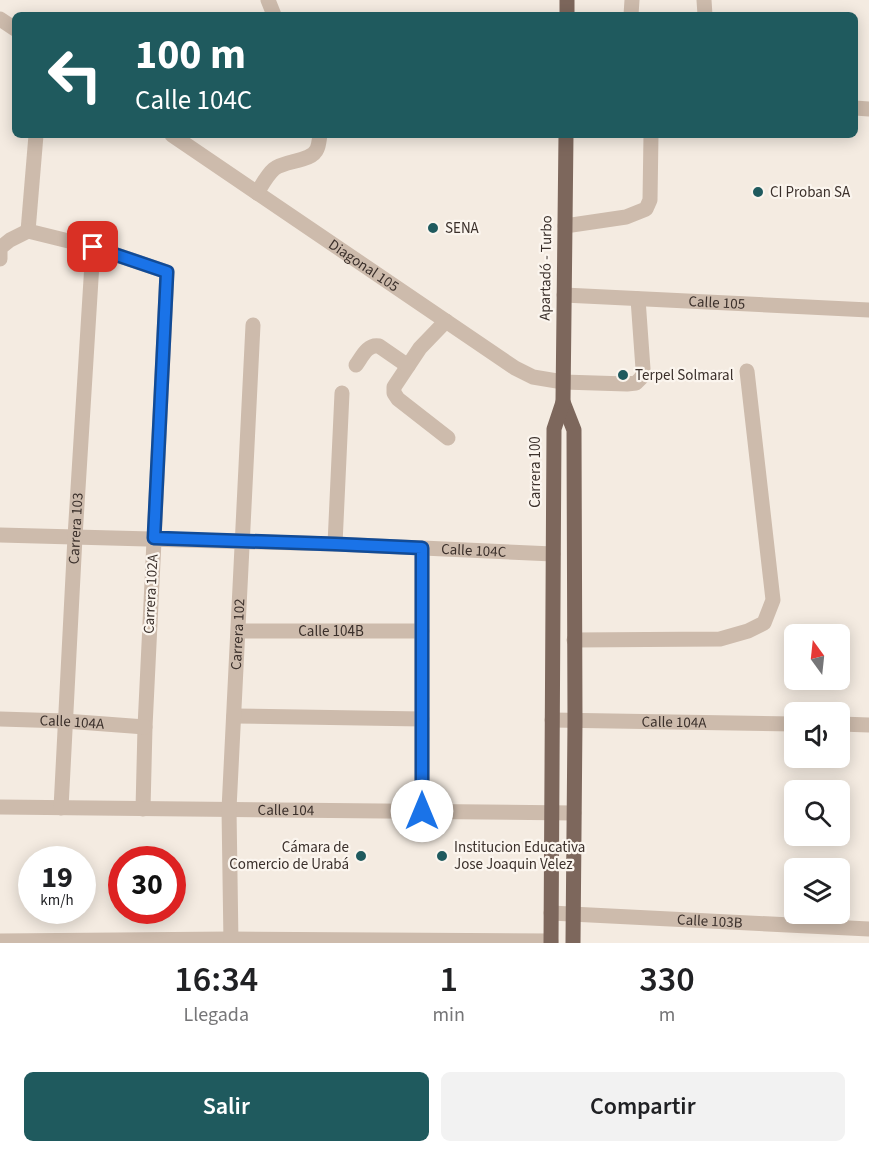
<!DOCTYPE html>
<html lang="es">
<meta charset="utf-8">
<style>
body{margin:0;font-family:"Source Sans 3",sans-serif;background:#f2f2f2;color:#202124;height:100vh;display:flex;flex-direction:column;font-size:22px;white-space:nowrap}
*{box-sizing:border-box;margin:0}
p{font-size:20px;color:#757577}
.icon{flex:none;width:33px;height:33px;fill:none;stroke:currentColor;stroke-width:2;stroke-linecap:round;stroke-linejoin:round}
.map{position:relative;height:943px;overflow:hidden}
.side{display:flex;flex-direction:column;background:#fff;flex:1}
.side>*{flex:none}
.banner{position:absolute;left:12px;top:12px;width:846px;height:126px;border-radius:9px;box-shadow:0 3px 15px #0003;background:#1f5a5e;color:#fff;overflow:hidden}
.needle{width:39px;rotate:345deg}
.buttons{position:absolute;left:784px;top:624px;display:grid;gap:12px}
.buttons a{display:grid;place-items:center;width:66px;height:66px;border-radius:9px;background:#fff;box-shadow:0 3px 15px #0003;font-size:30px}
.speed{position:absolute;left:18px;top:846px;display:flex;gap:12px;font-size:30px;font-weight:700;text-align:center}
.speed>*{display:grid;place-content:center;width:78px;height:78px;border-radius:50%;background:#fff;box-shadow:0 3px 15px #0003;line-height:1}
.speed small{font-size:15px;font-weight:400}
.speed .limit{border:9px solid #d22;background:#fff;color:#111}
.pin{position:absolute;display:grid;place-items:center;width:51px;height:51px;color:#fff;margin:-26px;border-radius:12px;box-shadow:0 3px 9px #0006}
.me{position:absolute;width:66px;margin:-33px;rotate:0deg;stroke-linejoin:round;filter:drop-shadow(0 0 4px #0008)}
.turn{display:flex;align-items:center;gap:21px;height:126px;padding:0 24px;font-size:27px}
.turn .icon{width:78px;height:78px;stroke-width:2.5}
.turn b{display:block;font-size:42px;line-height:51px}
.eta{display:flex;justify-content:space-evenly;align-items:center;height:102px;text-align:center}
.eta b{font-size:36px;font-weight:600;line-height:42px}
.cta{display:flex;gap:12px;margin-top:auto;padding:12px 24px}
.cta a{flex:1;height:69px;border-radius:9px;background:#1f5a5e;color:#fff;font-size:24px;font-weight:600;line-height:69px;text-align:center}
.cta a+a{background:#f2f2f2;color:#202124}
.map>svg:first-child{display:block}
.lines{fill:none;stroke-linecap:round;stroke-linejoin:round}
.minor{stroke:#cdbbac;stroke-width:15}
.major{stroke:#7d675c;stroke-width:15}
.route-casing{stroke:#114b97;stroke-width:15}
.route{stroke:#1a73e8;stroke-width:10}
.poi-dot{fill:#1f5a5e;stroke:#fbf5ee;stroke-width:2}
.labels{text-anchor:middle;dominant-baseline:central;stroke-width:4.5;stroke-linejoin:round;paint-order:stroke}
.poi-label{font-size:15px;fill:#3b302b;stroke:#fbf5ee;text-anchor:start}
.street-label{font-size:15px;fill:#3b302b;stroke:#fbf5ee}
</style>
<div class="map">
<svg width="869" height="943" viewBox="0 0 869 943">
<rect width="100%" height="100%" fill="#f4ebe1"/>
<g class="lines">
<!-- minor -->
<g class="minor">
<polyline points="268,0 274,15"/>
<polyline points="704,0 705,15"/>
<polyline points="631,15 632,0"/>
<polyline points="0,19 15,29"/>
<polyline points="855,108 869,109"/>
<path id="s1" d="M172 135 515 368 533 377 563 382 627 384 636 383 642 377 643 369 638 299"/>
<path d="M257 193C262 185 267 175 274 169 285 160 312 162 317 149 319 145 319 140 320 135"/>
<polyline points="565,226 626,217 646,209 650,200 651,135"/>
<polyline points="28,231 36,135"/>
<polyline points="0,259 0,248 10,240 28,231 93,247 167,272 145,727 143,809"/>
<path id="s2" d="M564 295 869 310"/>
<polyline points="446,321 420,348 394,387 394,393 398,399 448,438"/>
<path d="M356 365C362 357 367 344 379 346L408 366"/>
<path id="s3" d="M0 535 335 544 553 554"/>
<polyline points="335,544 342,393"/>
<path id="s4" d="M239 631H422"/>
<polyline points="574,640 720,639 748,631 764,623 773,600 747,371"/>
<polyline points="234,716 422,719"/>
<path id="s5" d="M0 719 65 721 145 727"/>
<path id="s6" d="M552 720 795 724"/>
<polyline points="840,724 869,725"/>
<path id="s7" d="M0 807 574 813"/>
<path id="s8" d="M61 808 75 537 93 247"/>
<polyline points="422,811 422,548"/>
<path id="s9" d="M551 913 869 929"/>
<polyline points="0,941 231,939 551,941"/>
<path id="s10" d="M231 943 229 809 253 325"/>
</g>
<!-- major -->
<g class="major">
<polyline points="567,15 567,0"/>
<polyline points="563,402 574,430 575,721 573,943"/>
<polyline points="551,943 554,429 563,402 566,135"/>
</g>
</g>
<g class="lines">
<defs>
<polyline id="route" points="93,247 167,272 154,538 335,544 422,548 422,811"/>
</defs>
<!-- route casing -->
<use href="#route" class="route-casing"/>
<!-- route -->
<use href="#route" class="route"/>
</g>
<!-- markers -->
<g class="poi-dot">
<circle cx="758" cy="192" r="6"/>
<circle cx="433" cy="228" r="6"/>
<circle cx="623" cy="375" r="6"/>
<circle cx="361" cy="856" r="6"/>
<circle cx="442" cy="856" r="6"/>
</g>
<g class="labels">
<!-- poi labels -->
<g class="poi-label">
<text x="770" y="192">CI Proban SA</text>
<text x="445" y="228">SENA</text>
<text x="635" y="375">Terpel Solmaral</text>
<text x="349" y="847" text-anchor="end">Cámara de<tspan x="349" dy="17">Comercio de Urabá</tspan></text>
<text x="454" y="847">Institucion Educativa<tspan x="454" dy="17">Jose Joaquin Velez</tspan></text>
</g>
<!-- street labels -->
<g class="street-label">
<text stroke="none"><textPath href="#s1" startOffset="232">Diagonal 105</textPath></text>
<text transform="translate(546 268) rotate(-89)">Apartadó - Turbo</text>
<text stroke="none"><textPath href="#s2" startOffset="153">Calle 105</textPath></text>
<text transform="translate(535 472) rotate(-90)">Carrera 100</text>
<text stroke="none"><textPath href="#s8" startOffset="280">Carrera 103</textPath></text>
<text stroke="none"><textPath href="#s3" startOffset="474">Calle 104C</textPath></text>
<text transform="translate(151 594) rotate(-87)">Carrera 102A</text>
<text stroke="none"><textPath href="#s4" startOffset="92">Calle 104B</textPath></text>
<text stroke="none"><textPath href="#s10" startOffset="309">Carrera 102</textPath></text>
<text stroke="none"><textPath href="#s6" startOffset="122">Calle 104A</textPath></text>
<text stroke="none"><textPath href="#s5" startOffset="72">Calle 104A</textPath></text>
<text stroke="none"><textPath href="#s7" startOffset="286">Calle 104</textPath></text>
<text stroke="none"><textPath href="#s9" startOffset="159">Calle 103B</textPath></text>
</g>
</g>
</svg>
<div class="buttons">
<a><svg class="needle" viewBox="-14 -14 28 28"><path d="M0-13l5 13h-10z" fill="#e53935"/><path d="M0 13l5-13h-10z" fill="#757577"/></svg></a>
<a><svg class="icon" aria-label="sound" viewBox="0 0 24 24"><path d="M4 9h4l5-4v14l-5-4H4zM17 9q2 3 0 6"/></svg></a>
<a><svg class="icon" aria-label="search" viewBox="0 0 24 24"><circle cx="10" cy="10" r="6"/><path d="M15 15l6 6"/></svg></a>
<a><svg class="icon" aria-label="layers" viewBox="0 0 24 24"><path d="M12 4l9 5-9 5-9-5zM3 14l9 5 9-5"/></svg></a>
</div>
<div class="speed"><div>19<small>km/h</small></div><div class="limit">30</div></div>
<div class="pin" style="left:93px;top:247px;background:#d93025"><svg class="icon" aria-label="arrive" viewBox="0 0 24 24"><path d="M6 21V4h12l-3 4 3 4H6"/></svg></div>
<svg class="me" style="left:422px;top:811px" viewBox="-20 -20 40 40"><circle r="19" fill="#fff"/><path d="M0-13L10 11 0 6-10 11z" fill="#1a73e8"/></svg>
<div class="banner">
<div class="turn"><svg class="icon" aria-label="left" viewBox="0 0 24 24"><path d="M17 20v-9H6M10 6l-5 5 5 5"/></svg><div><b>100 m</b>Calle 104C</div></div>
</div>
</div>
<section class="side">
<div class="eta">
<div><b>16:34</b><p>Llegada</p></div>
<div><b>1</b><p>min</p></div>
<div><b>330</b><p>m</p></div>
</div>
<div class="cta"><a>Salir</a><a>Compartir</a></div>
</section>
